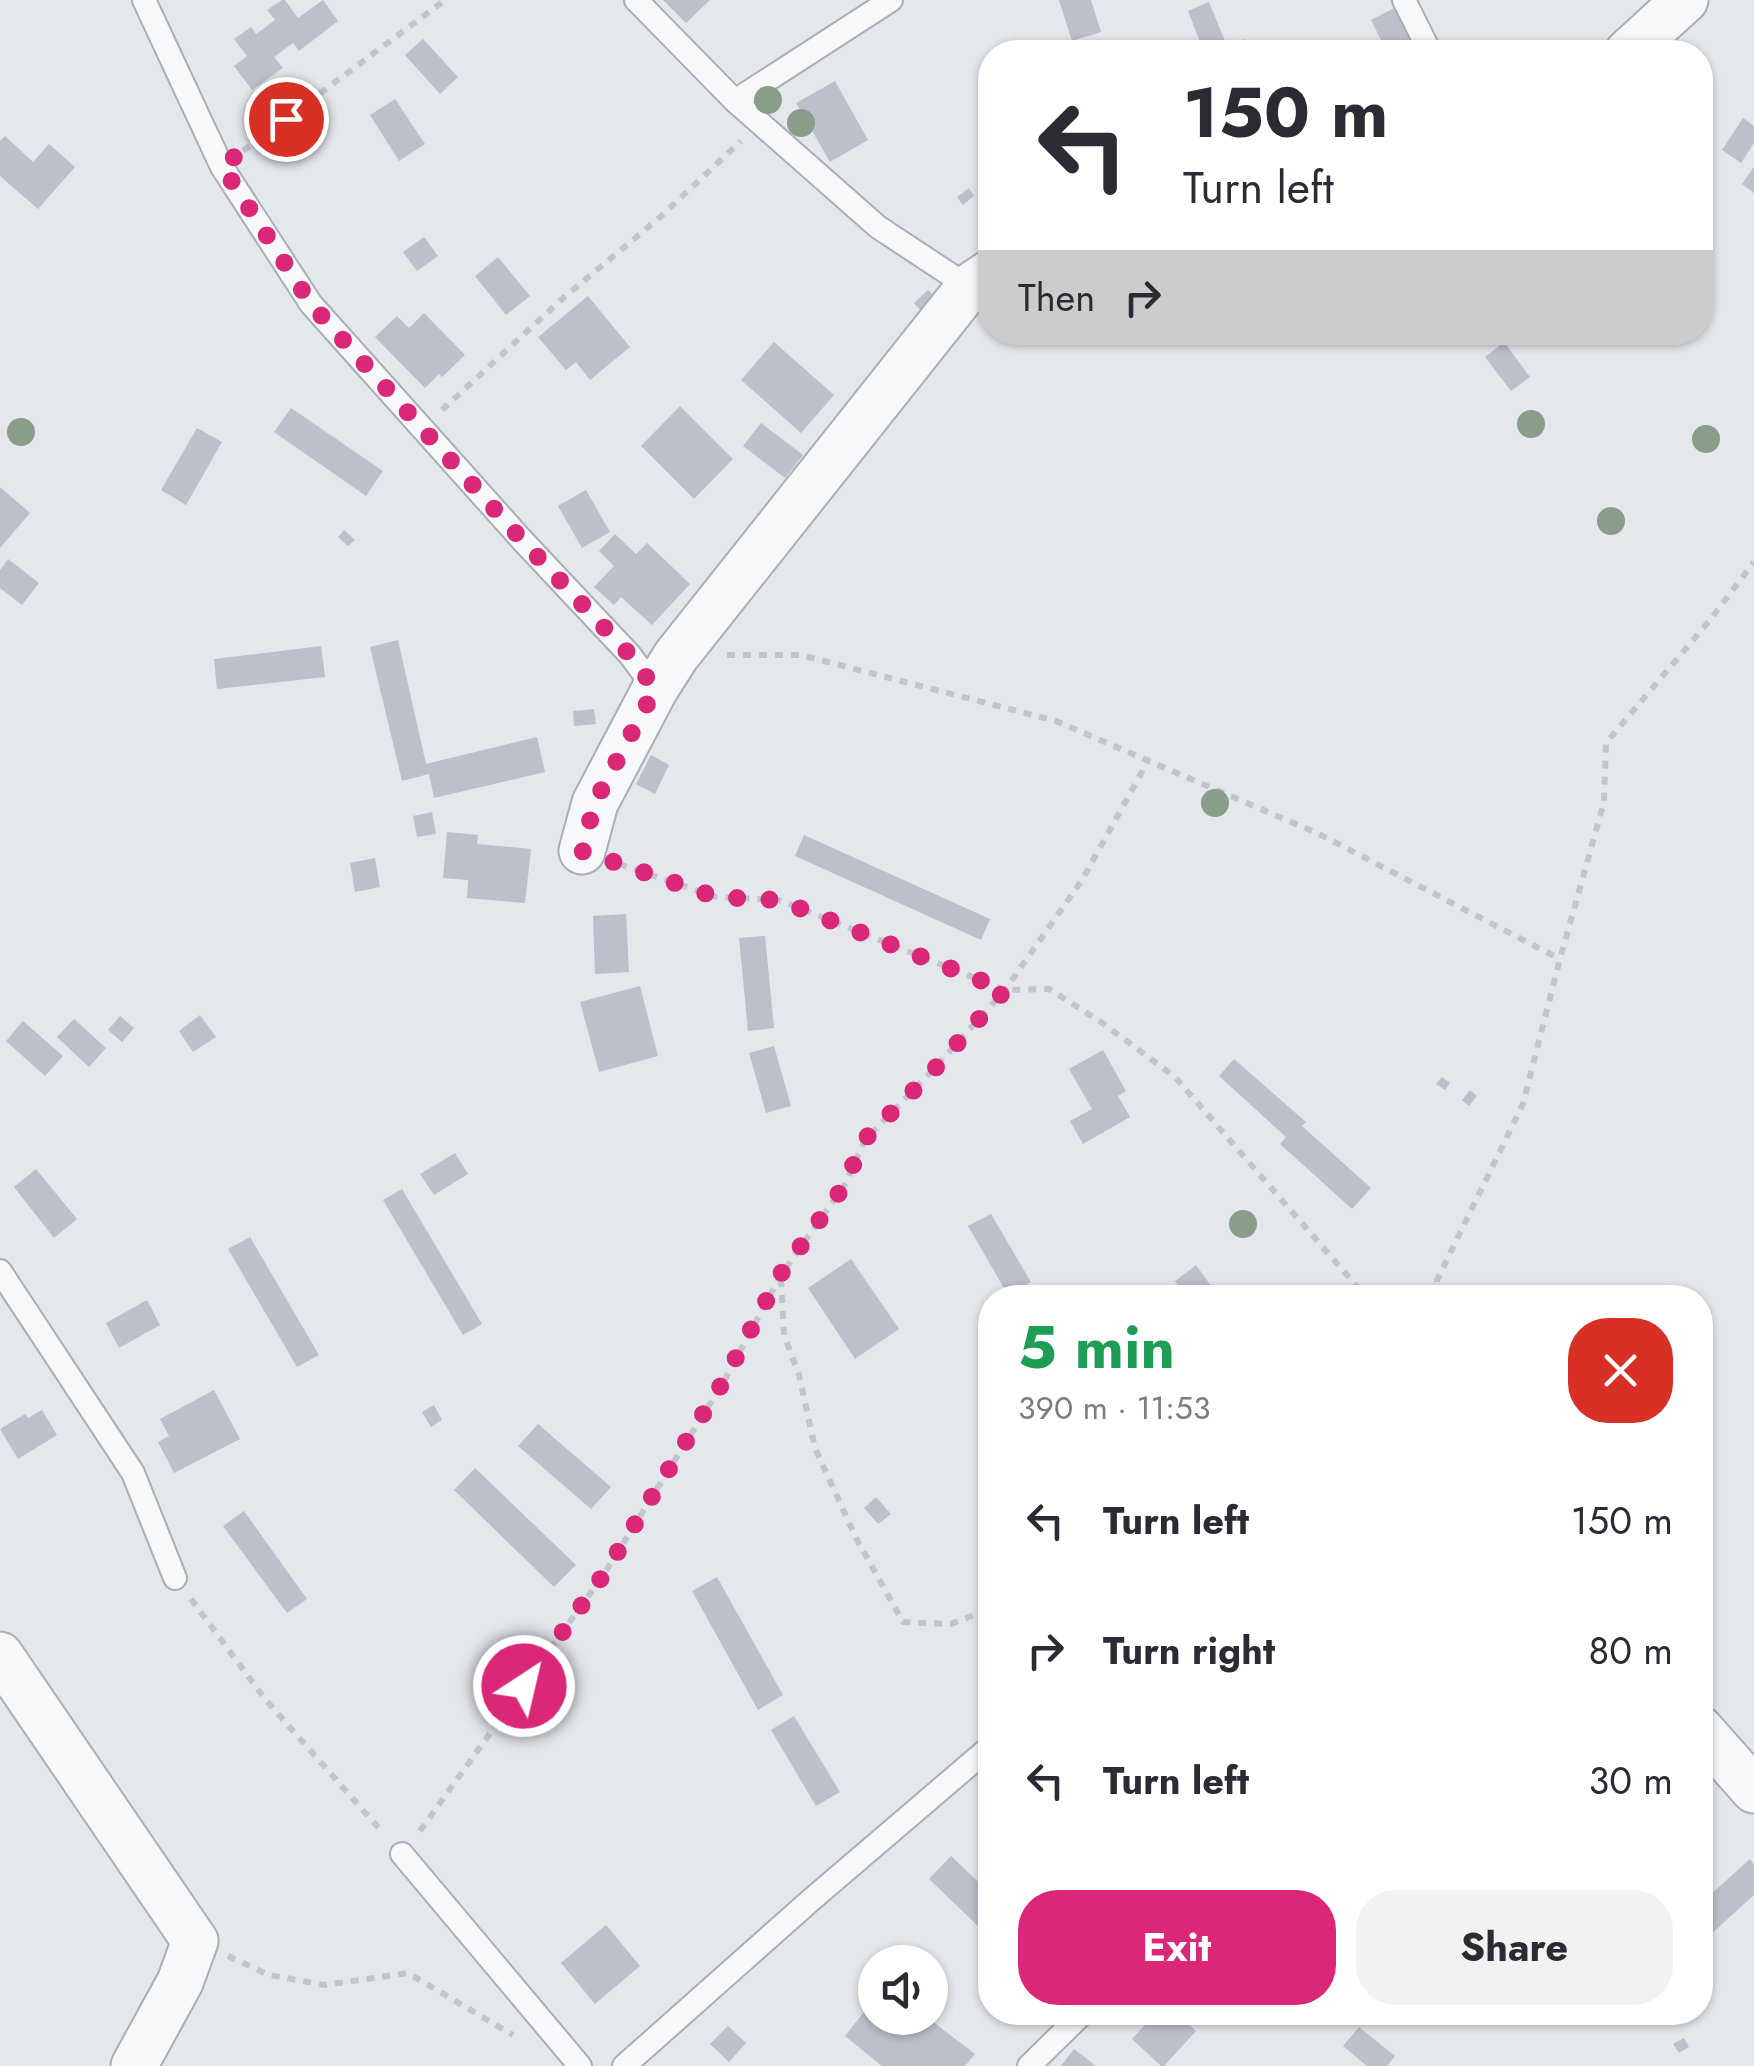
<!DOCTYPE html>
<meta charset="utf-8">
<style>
body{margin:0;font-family:Jost,sans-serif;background:#f2f2f3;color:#2b2b33;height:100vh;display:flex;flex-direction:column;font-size:38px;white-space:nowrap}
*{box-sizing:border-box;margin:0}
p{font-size:32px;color:#7c7c81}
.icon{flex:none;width:55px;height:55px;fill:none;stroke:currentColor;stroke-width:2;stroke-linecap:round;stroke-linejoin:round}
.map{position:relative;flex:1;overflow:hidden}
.side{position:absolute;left:978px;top:1285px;width:735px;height:740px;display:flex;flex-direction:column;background:#fff;border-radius:40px;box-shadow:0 2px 8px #0004}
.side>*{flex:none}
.hud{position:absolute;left:978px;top:40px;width:735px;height:305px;border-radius:40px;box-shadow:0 2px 8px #0004;background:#fff;color:#2b2b33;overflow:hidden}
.buttons{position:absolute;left:858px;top:1945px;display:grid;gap:20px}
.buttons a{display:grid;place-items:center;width:90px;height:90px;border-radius:50%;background:#fff;box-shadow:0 2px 8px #0004;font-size:50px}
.pin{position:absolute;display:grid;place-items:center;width:85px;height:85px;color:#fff;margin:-42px;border:5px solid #fff;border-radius:50%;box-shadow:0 2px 10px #0007}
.me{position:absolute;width:110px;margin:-55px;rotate:35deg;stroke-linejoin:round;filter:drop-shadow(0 0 8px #0008)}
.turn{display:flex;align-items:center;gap:35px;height:210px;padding:0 40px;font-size:45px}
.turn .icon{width:130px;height:130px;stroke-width:2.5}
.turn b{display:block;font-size:70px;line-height:85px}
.then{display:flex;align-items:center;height:95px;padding:0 40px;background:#0003;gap:20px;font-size:38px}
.round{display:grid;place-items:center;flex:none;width:105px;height:105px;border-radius:40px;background:#f2f2f3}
.summary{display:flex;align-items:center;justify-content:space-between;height:170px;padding:0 40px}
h1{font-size:60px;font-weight:700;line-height:75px;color:#1e9e55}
.button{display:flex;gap:20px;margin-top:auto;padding:20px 40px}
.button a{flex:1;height:115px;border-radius:40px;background:#db2777;color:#fff;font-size:40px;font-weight:700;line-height:115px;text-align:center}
.button a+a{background:#f2f2f3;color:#2b2b33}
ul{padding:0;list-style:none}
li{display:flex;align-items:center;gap:30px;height:130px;padding:0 40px}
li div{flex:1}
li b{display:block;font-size:38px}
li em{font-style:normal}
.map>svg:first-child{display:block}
.building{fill:#bbc0ca}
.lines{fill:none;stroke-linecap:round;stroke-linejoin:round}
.service-casing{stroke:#a9aeb7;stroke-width:26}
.minor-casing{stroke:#a9aeb7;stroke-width:49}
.path{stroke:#c2c5cb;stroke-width:6;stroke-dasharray:8 8;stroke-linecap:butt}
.service{stroke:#f7f8fa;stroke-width:22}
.minor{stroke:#f7f8fa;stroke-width:45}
.tree{fill:#8a9d89}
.route{stroke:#db2777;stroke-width:18;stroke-dasharray:0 32.4}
</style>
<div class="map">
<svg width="1754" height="2066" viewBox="0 0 1754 2066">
<rect width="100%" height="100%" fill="#e4e7ec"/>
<!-- building -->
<g class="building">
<polygon points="282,0 285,0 298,18 323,0 338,21 299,51 293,43 274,57 283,68 252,90 234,66 247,56 234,39 251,27 256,34 275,20 267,10"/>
<polygon points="663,0 710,0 686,23"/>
<polygon points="1059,0 1091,0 1101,32 1072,41"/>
<polygon points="1209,2 1227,46 1245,39 1251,52 1204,52 1188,11"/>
<polygon points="1398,6 1419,52 1387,52 1371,20"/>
<polygon points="423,39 458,77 440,94 405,55"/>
<polygon points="835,81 868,140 830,162 796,103"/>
<polygon points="395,99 425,144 399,161 370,115"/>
<polygon points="1743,118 1754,126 1754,143 1741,163 1722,150"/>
<polygon points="5,136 33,162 49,144 75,167 38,209 0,176 0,141"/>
<polygon points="1754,167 1754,193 1742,184"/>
<polygon points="969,188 974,196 963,205 957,197"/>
<polygon points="424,237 438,256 417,271 403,252"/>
<polygon points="498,257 530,296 506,315 475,276"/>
<polygon points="928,290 939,301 925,315 914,303"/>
<polygon points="588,296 630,347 590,380 576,362 566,370 538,337"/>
<polygon points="424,313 465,355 442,377 439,374 425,388 375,337 397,316 409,328"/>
<polygon points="774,342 834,395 801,433 741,380"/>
<polygon points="1504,342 1530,377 1511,391 1485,357"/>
<polygon points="680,406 733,459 694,499 641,446"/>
<polygon points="291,408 383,471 366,496 274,432"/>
<polygon points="761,423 803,455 785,478 743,446"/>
<polygon points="197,428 222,442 186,505 161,490"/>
<polygon points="0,487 30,513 0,548"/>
<polygon points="586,490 610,532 582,548 558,506"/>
<polygon points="344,530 355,540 348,546 338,537"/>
<polygon points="615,534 636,554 647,543 690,584 652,625 621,597 614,605 594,587 614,566 599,551"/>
<polygon points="8,559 39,583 22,605 0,588 0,570"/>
<polygon points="398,640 426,764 537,737 545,772 434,798 429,774 402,781 370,647"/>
<polygon points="321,646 325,677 217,689 214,659"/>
<polygon points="594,709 596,724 574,726 573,711"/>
<polygon points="651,755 669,765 655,794 636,784"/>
<polygon points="432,812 436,834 417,837 413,816"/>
<polygon points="447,832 478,835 477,844 531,849 525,903 467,898 468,880 443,878"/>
<polygon points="804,835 990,919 981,940 795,856"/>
<polygon points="375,858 380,887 355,892 350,863"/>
<polygon points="626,914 629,972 595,974 593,916"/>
<polygon points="765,936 774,1028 748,1031 739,938"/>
<polygon points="640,986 658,1056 599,1072 580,1002"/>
<polygon points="200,1015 216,1037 193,1052 179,1031"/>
<polygon points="120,1016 134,1028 122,1042 108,1030"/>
<polygon points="74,1019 106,1048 89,1067 57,1037"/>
<polygon points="23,1021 63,1056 45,1076 6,1041"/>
<polygon points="774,1046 791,1106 766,1113 749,1053"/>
<polygon points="1103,1050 1126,1091 1118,1096 1130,1117 1083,1144 1070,1121 1092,1109 1069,1069"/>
<polygon points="1234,1059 1306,1122 1302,1126 1371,1188 1352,1209 1280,1144 1286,1137 1219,1076"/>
<polygon points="1442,1077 1450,1083 1445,1090 1436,1084"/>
<polygon points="1470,1090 1477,1096 1469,1106 1462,1100"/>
<polygon points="455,1153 468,1174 434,1195 420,1174"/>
<polygon points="36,1169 77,1219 54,1238 14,1187"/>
<polygon points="402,1189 482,1324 463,1335 383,1200"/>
<polygon points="991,1214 1031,1282 1008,1295 968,1226"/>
<polygon points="250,1237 319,1355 297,1367 228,1249"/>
<polygon points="851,1259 899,1329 855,1359 808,1288"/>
<polygon points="1196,1265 1220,1298 1187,1298 1175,1281"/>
<polygon points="147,1300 160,1325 119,1348 106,1323"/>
<polygon points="214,1390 240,1439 174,1473 158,1442 169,1436 160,1419"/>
<polygon points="434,1405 442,1420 431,1427 422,1412"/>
<polygon points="42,1410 57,1435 18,1459 0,1429 25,1414 28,1418"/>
<polygon points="538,1424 611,1487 591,1509 518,1446"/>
<polygon points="475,1468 576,1565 554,1587 454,1490"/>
<polygon points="876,1497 891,1514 878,1524 864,1508"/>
<polygon points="244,1511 307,1599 287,1613 223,1526"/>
<polygon points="717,1577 783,1695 758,1710 692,1591"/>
<polygon points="794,1716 840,1792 816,1806 771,1730"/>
<polygon points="951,1856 990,1893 990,1917 980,1928 929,1879"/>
<polygon points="1750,1859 1754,1864 1754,1895 1700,1944 1700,1904"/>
<polygon points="606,1925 640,1966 595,2004 561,1963"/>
<polygon points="875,1998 875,2018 928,2018 975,2054 965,2066 882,2066 845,2036"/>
<polygon points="1157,2012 1176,2012 1196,2031 1164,2066 1161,2066 1132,2039"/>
<polygon points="728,2026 746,2043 729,2062 710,2044"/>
<polygon points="1359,2027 1395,2056 1387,2066 1367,2066 1343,2046"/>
<polygon points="1684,2038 1689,2047 1679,2053 1673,2044"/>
<polygon points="1074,2049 1096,2066 1061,2066"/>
</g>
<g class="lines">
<defs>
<g id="service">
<polyline points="144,0 222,167 311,304 522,540 630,655 655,689"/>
<polyline points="636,0 735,101 878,227 969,287"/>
<polyline points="1404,0 1430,52"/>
<polyline points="735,101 891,0"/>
<polyline points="0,1271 133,1473 175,1578"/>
<polyline points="402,1854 580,2066"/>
<polyline points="624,2066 811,1900 990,1747"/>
<polyline points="1029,2066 1084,2012"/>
</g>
<g id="minor">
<polyline points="1628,52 1685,0"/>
<polyline points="582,851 595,803 655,689 676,656 969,287 990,273"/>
<polyline points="0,1655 195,1941 180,1982 134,2066"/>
<polyline points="1700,1729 1754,1790"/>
</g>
</defs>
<!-- service casing -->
<use href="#service" class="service-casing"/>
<!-- minor casing -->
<use href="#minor" class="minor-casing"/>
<!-- path -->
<g class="path">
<polyline points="243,151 445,0"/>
<polyline points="442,410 562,299 658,219 741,141"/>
<polyline points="727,655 801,655 1056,721 1319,834 1560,959"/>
<polyline points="619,864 716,897 779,900 1005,990 1049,989 1101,1022 1175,1077 1367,1298"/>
<polyline points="781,1279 784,1335 799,1375 815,1448 856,1538 903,1622 951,1624 990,1609"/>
<polyline points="1437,1298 1437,1280 1523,1104 1560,959 1604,802 1606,743 1710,620 1754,562"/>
<polyline points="191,1599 265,1699 383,1833"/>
<polyline points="420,1831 604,1574 723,1383 781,1275 844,1186 865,1140 929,1074 1005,990 1082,880 1148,761"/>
<polyline points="228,1956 269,1975 325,1985 408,1973 513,2035"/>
</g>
<!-- service -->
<use href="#service" class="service"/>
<!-- minor -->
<use href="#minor" class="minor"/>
</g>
<!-- trees -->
<g class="tree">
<circle cx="768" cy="100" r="14"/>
<circle cx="801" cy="123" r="14"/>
<circle cx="1531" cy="424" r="14"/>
<circle cx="21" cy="432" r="14"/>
<circle cx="1706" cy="439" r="14"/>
<circle cx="1611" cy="521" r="14"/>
<circle cx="1215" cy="803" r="14"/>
<circle cx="1243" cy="1224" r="14"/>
</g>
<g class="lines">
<!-- route -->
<polyline class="route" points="286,119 222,166 311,304 522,540 630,655 655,689 595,802 582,851 716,897 779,900 1005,990 930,1074 864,1140 844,1186 780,1275 723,1382 604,1574 524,1686"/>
</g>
</svg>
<div class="buttons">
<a><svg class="icon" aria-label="sound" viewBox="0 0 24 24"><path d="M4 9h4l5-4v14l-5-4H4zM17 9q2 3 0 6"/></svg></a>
</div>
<div class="pin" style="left:286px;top:119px;background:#d93025"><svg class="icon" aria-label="arrive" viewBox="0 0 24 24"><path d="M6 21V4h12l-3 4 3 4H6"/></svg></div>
<svg class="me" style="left:524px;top:1686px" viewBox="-20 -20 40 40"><circle r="17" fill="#db2777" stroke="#fff" stroke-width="3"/><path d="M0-11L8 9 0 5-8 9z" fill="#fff"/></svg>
<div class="hud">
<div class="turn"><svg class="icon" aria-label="left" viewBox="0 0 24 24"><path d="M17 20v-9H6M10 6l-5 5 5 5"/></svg><div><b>150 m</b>Turn left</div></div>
<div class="then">Then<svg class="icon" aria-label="right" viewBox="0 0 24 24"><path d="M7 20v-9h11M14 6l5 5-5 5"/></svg></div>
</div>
<section class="side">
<div class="summary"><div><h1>5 min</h1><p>390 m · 11:53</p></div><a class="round" style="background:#d93025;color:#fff"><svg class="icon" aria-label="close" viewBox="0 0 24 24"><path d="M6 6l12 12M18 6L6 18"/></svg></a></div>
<ul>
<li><svg class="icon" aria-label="left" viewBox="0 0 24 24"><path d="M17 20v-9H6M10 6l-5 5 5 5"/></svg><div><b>Turn left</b></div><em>150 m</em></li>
<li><svg class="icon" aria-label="right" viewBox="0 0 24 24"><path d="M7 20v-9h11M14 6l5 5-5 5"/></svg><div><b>Turn right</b></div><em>80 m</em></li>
<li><svg class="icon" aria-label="left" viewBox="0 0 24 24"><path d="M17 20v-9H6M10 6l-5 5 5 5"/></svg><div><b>Turn left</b></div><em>30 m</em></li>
</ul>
<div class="button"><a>Exit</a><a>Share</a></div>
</section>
</div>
